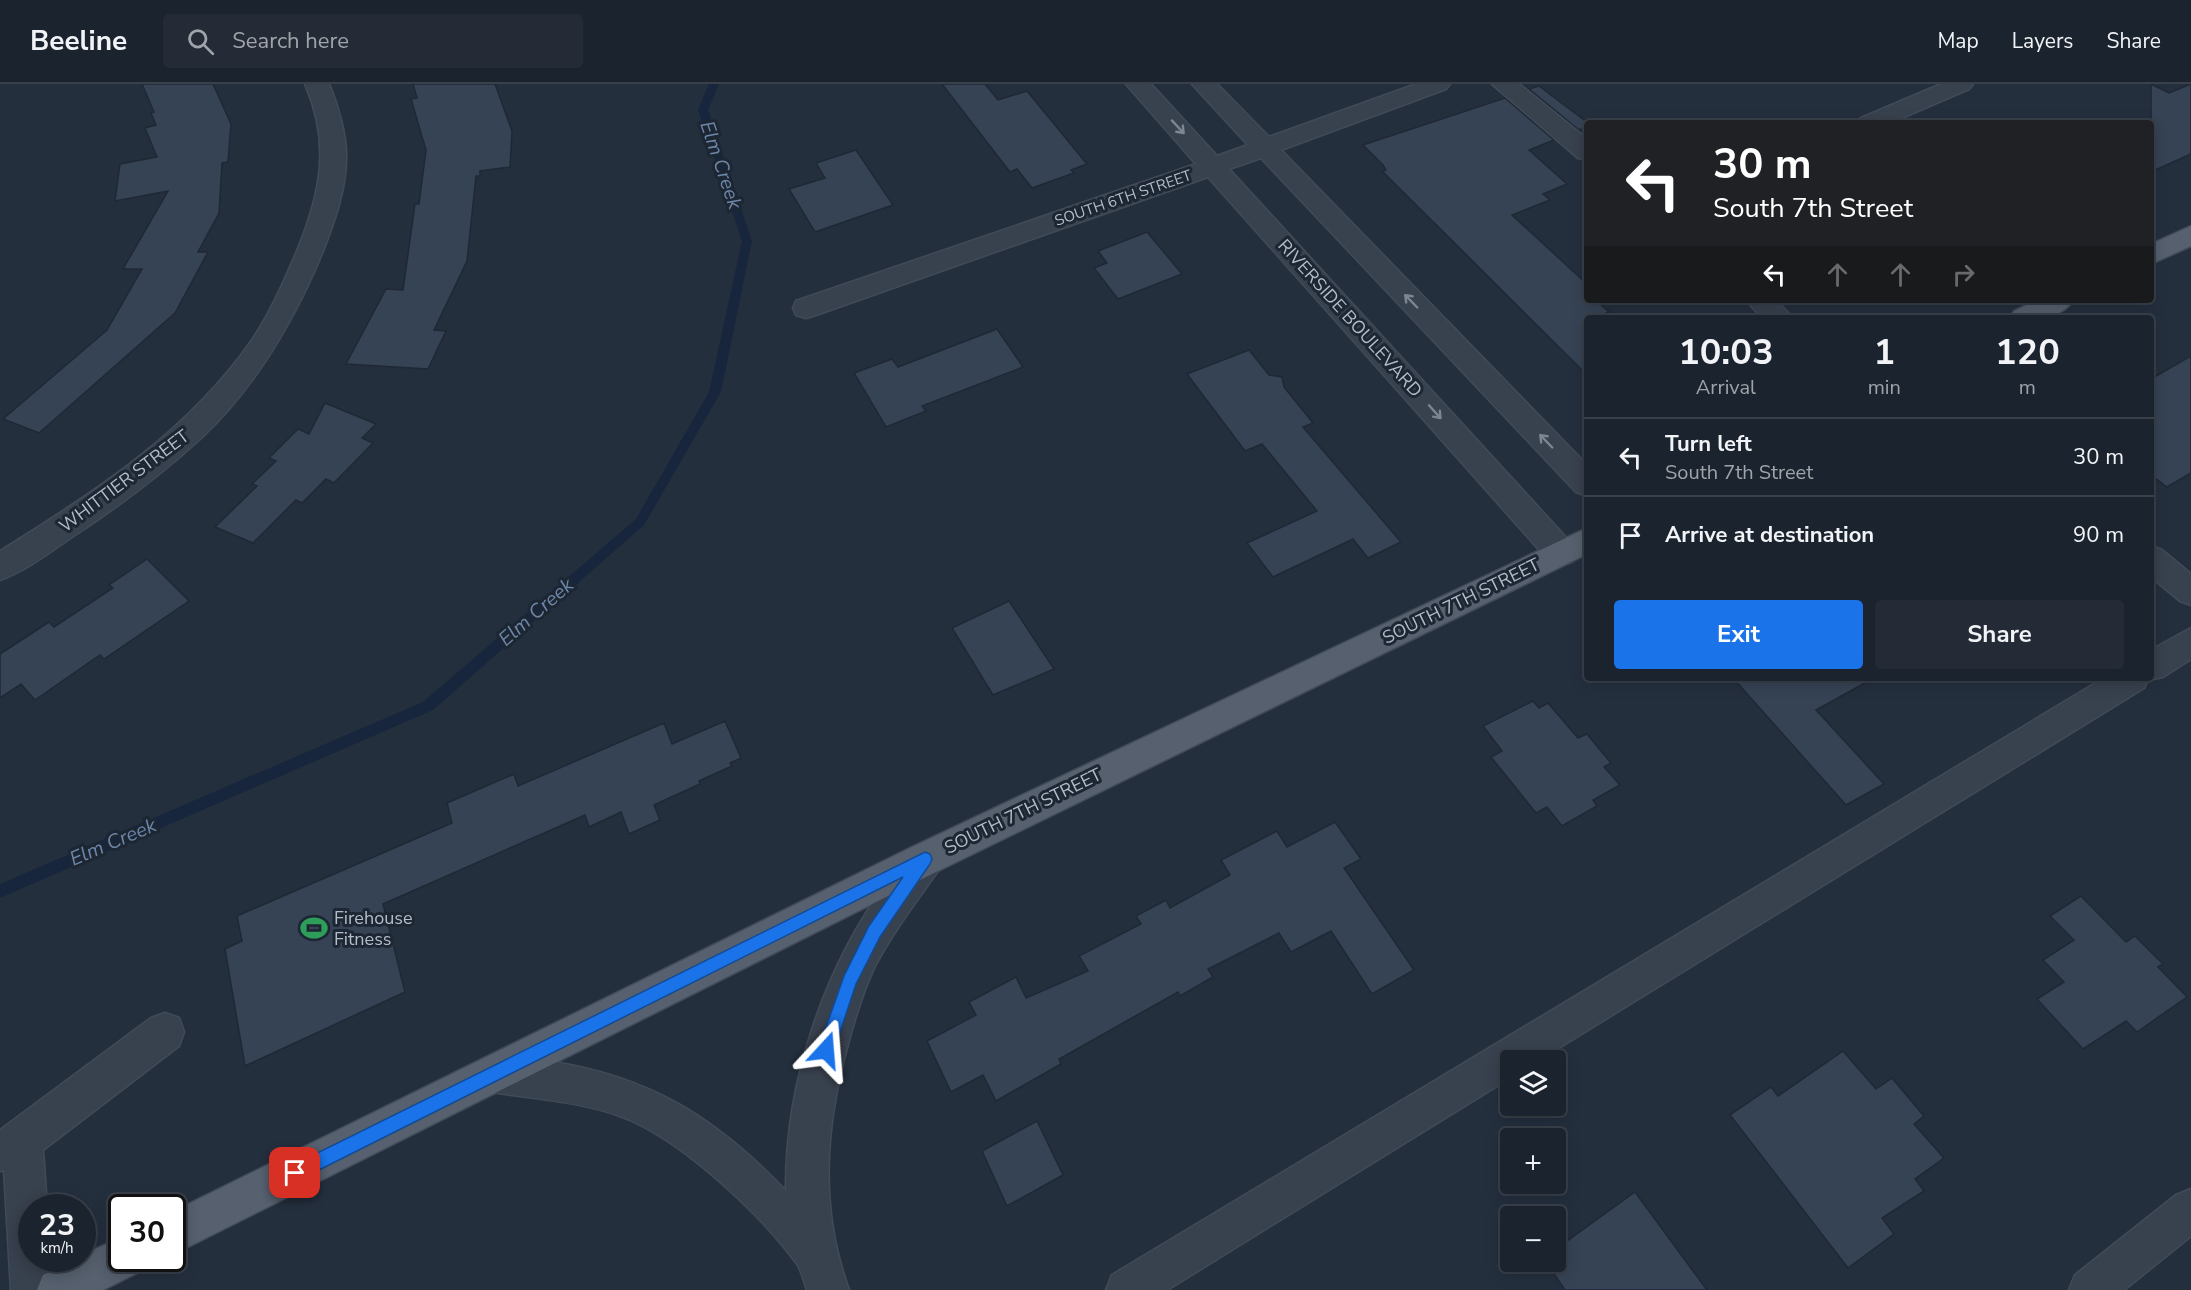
<!DOCTYPE html>
<meta charset="utf-8">
<style>
body{margin:0;font-family:"Nunito Sans",sans-serif;background:#242b36;color:#f1f3f6;height:100vh;display:flex;flex-direction:column;font-size:22px;white-space:nowrap}
*{box-sizing:border-box;margin:0}
p{font-size:20px;color:#a0a4aa}
.icon{flex:none;width:33px;height:33px;fill:none;stroke:currentColor;stroke-width:2;stroke-linecap:round;stroke-linejoin:round}
.map{position:relative;flex:1;overflow:hidden}
.details{position:absolute;left:1584px;top:231px;width:570px;height:366px;display:flex;flex-direction:column;background:#1b232e;border-radius:6px;box-shadow:0 3px 15px #0003,0 0 0 2px #39404a}
.details>*{flex:none}
.top-card{position:absolute;left:1584px;top:36px;width:570px;height:183px;border-radius:6px;box-shadow:0 3px 15px #0003,0 0 0 2px #39404a;background:#202124;color:#fff;overflow:hidden}
.fabs{position:absolute;left:1500px;top:966px;display:grid;gap:12px}
.fabs a{display:grid;place-items:center;width:66px;height:66px;border-radius:6px;background:#1b232e;box-shadow:0 3px 15px #0003,0 0 0 2px #39404a;font-size:30px}
.speed{position:absolute;left:18px;top:1110px;display:flex;gap:12px;font-size:30px;font-weight:700;text-align:center}
.speed>*{display:grid;place-content:center;width:78px;height:78px;border-radius:50%;background:#1b232e;box-shadow:0 3px 15px #0003,0 0 0 2px #39404a;line-height:1}
.speed small{font-size:15px;font-weight:400}
.speed .limit{border:3px solid #111;border-radius:9px;background:#fff;color:#111}
.pin{position:absolute;display:grid;place-items:center;width:51px;height:51px;color:#fff;margin:-26px;border-radius:12px;box-shadow:0 3px 9px #0006}
.me{position:absolute;width:66px;margin:-33px;rotate:19deg;stroke-linejoin:round;filter:drop-shadow(0 0 4px #0008)}
.turn{display:flex;align-items:center;gap:21px;height:126px;padding:0 30px;font-size:27px}
.turn .icon{width:78px;height:78px;stroke-width:2.5}
.turn b{display:block;font-size:42px;line-height:51px}
.lanes{display:flex;align-items:center;height:57px;padding:0 30px;background:#0003;justify-content:center;gap:30px;direction:ltr}
.lanes .off{opacity:.35}
.eta{display:flex;justify-content:space-evenly;align-items:center;height:102px;text-align:center}
.eta b{font-size:36px;font-weight:700;line-height:42px}
.primary-button{display:flex;gap:12px;margin-top:auto;padding:12px 30px}
.primary-button a{flex:1;height:69px;border-radius:6px;background:#1a73e8;color:#fff;font-size:24px;font-weight:700;line-height:69px;text-align:center}
.primary-button a+a{background:#242b36;color:#f1f3f6}
ul{padding:0;list-style:none}
li{display:flex;align-items:center;gap:18px;height:78px;padding:0 30px;border-top:2px solid #39404a}
li div{flex:1}
li b{display:block;font-size:22px}
li em{font-style:normal}
header{display:flex;align-items:center;gap:36px;box-sizing:border-box;height:84px;padding:0 30px;background:#1b232e;border-bottom:2px solid #39404a}
header strong{font-size:28px}
nav{display:flex;gap:33px;margin-inline-start:auto;font-size:21px}
.search{width:420px;height:54px;background:#242b36;display:flex;align-items:center;gap:15px;box-sizing:border-box;padding:0 21px;border-radius:6px;color:#a0a4aa;font-size:22px}
.map>svg:first-child{display:block}
.lines{fill:none;stroke-linecap:round;stroke-linejoin:round}
.stream{fill:#17263c;fill-rule:evenodd}
.building{fill:#364354;stroke:#1f2835;stroke-width:1.5}
.minor-casing{stroke:#414a57;stroke-width:3}
.major-casing{stroke:#414a57;stroke-width:3}
.minor{fill:#38414e;fill-rule:evenodd}
.major{fill:#56606e;fill-rule:evenodd}
.oneway{stroke:#7c8592}
.route{fill:#1a73e8;stroke:#114b97;stroke-width:1.5}
.labels{text-anchor:middle;dominant-baseline:central;stroke-width:6;stroke-linejoin:round;paint-order:stroke}
.far-street-label{font-size:15px;fill:#b4bcc9;stroke:#1d2633}
.street-label{font-size:18px;fill:#b4bcc9;stroke:#1d2633}
.poi-label{font-size:18px;fill:#b4bcc9;stroke:#1d2633;text-anchor:start}
.water-label{font-size:20px;font-style:italic;fill:#6d86a8;stroke:#1d2633}
</style>
<header>
<strong>Beeline</strong>
<div class="search"><svg class="icon" aria-label="search" viewBox="0 0 24 24"><circle cx="10" cy="10" r="6"/><path d="M15 15l6 6"/></svg>Search here</div>
<nav><a>Map</a><a>Layers</a><a>Share</a></nav>
</header>
<div class="map">
<svg width="2191" height="1206" viewBox="0 0 2191 1206">
<rect width="100%" height="100%" fill="#242f3e"/>
<g class="lines">
<!-- stream -->
<polygon class="stream" points="709,0 719,0 708,26 752,157 721,308 644,441 433,626 0,814 0,800 423,618 636,435 709,308 742,157 698,26"/>
</g>
<!-- building -->
<g class="building">
<polygon points="142,0 213,0 231,40 228,78 222,79 219,129 198,168 208,168 175,229 39,349 3,335 107,246 142,185 123,185 168,107 115,117 120,80 157,73 145,44 156,41 151,29 154,28"/>
<polygon points="413,0 495,0 512,47 510,83 480,87 480,92 476,92 467,177 434,246 446,247 428,285 346,280 386,205 403,206 415,120 419,120 426,66 411,15 417,14"/>
<polygon points="942,0 985,0 998,16 1027,7 1087,80 1071,86 1074,89 1032,104 1017,85 1010,88"/>
<polygon points="2151,0 2169,9 2191,0 2191,70 2151,88"/>
<polygon points="1539,2 1588,39 1587,43 1579,46 1529,5"/>
<polygon points="1505,14 1554,56 1529,66 1567,100 1543,110 1550,116 1512,131 1587,200 1587,216 1596,216 1609,228 1595,234 1587,234 1587,291 1382,87 1386,86 1383,81 1363,61"/>
<polygon points="856,66 893,121 815,148 789,105 825,94 816,79"/>
<polygon points="1147,148 1182,190 1118,215 1094,184 1107,179 1098,167"/>
<polygon points="997,245 1023,283 922,322 926,327 886,343 854,289 892,275 898,283"/>
<polygon points="1249,266 1269,291 1282,293 1284,303 1313,339 1303,343 1401,458 1368,474 1353,455 1273,493 1247,459 1317,427 1262,360 1245,367 1187,290"/>
<polygon points="2191,272 2191,389 2167,403 2151,391 2151,295"/>
<polygon points="325,319 376,340 362,354 373,359 334,399 326,395 302,419 296,416 253,459 215,443 257,402 252,400 276,377 269,374 298,345 309,350"/>
<polygon points="147,475 189,517 104,575 100,571 35,616 21,600 0,614 0,570 49,538 54,543 113,504 109,501"/>
<polygon points="1009,517 1054,585 993,611 952,544"/>
<polygon points="1733,594 1874,594 1816,626 1884,700 1846,721"/>
<polygon points="1533,617 1539,624 1548,619 1578,654 1587,650 1611,679 1604,683 1620,701 1593,716 1597,722 1562,742 1547,723 1536,729 1491,673 1502,667 1483,642"/>
<polygon points="725,637 741,674 730,679 732,682 699,697 700,700 654,721 660,736 629,750 621,728 589,743 585,731 383,820 405,908 245,982 225,865 242,857 237,832 452,739 447,719 514,690 518,702 664,639 672,660"/>
<polygon points="1335,738 1361,775 1344,784 1414,886 1372,910 1331,847 1291,868 1279,849 1208,885 1213,893 1180,912 1178,908 1059,975 1061,980 996,1017 983,991 951,1008 927,957 976,931 969,918 1016,893 1026,914 1088,887 1079,872 1141,840 1136,832 1166,816 1170,824 1230,791 1221,776 1277,747 1287,763"/>
<polygon points="2081,812 2126,858 2135,852 2163,880 2158,883 2187,913 2137,948 2126,937 2083,965 2037,915 2064,898 2043,876 2074,856 2050,832"/>
<polygon points="1843,967 1876,1005 1892,994 1924,1032 1914,1040 1944,1074 1915,1095 1924,1107 1882,1134 1894,1150 1848,1184 1730,1031 1771,1003 1778,1012"/>
<polygon points="1037,1037 1063,1091 1007,1122 982,1067"/>
<polygon points="1635,1108 1707,1206 1565,1206 1546,1178 1556,1178 1556,1165"/>
</g>
<g class="lines">
<defs>
<g id="minor">
<path d="M305 0H329C338 21 347 52 346 75 346 106 334 138 323 167 294 237 256 303 200 355 163 389 123 419 81 447 56 463 29 486 0 496V467C94 409 188 348 252 256 271 228 284 197 297 167 321 109 331 59 305 0Z"/>
<polygon points="1126,0 1151,0 1217,72 1248,61 1192,0 1217,0 1269,53 1416,0 1450,0 1446,5 1281,66 1587,381 1587,412 1576,408 1261,74 1229,85 1572,460 1576,469 1572,478 1561,481 1550,478 1208,93 816,231 806,234 796,231 793,224 796,217 1196,80"/>
<polygon points="1492,0 1519,0 1587,55 1587,76 1578,74"/>
<polygon points="1941,0 1973,0 1969,5 1890,39 1857,39 1861,34"/>
<polygon points="1746,216 1776,216 1793,234 1762,234"/>
<polygon points="2151,462 2162,466 2191,490 2191,521 2180,517 2151,493"/>
<polygon points="2191,544 2191,575 2163,593 2148,596 2144,604 1539,976 1510,976 1510,994 1167,1206 1106,1206 1112,1191 2104,594 2151,594 2151,566"/>
<path d="M925 758 938 763 943 775 938 787C916 818 893 848 875 882 863 907 855 934 848 960 825 1043 819 1124 849 1206H807C804 1198 802 1187 797 1180 760 1129 679 1053 620 1032 581 1018 538 1015 498 1009L484 1003 478 989 484 975C504 967 525 973 547 977 649 992 715 1033 786 1107 785 999 824 883 888 797 899 781 907 765 925 758Z"/>
<polygon points="165,929 179,934 184,948 179,962 43,1066 47,1124 32,1124 32,1174 51,1174 53,1206 11,1206 4,1086 0,1087 0,1046 151,934"/>
<polygon points="2191,1105 2191,1152 2124,1206 2069,1206 2075,1191 2176,1111"/>
</g>
<g id="major">
<polygon points="2191,142 2191,162 2151,180 2151,160"/>
<path d="M2037 216H2073C2061 237 2032 234 2010 234L2014 227Z"/>
<polygon points="1587,444 1587,470 938,787 172,1171 172,1128 912,763"/>
<polygon points="122,1153 122,1174 143,1174 137,1189 103,1206 37,1206 43,1191 76,1174 82,1174 82,1171"/>
</g>
</defs>
<!-- minor casing -->
<use href="#minor" class="minor-casing"/>
<!-- major casing -->
<use href="#major" class="major-casing"/>
<!-- minor -->
<use href="#minor" class="minor"/>
<!-- major -->
<use href="#major" class="major"/>
</g>
<!-- one-way arrows -->
<defs><path id="oneway-shaft" d="M-6 0H5M1.5-3L5.5 0L1.5 3" fill="none" stroke-width="1.6" stroke-linecap="round" stroke-linejoin="round" transform="scale(1.5)"/></defs>
<g class="oneway">
<use href="#oneway-shaft" transform="translate(1178 43) rotate(47)"/>
<use href="#oneway-shaft" transform="translate(1411 217) rotate(-134)"/>
<use href="#oneway-shaft" transform="translate(1435 328) rotate(48)"/>
<use href="#oneway-shaft" transform="translate(1546 357) rotate(-134)"/>
</g>
<!-- route -->
<polygon class="route" points="925,768 930,770 932,775 930,780 880,853 856,900 832,972 826,974 821,972 818,966 844,892 869,842 903,793 301,1095 295,1098 289,1095 286,1089 289,1083"/>
<!-- icons -->
<defs>
<symbol id="stadium-bare" viewBox="-9 -9 18 18"><path d="M0-5a6.5 5 0 1 0 0 10a6.5 5 0 1 0 0-10ZM-3.5-1.8h7v3.6h-7Z" fill="#2e9e5b" stroke="#1d2633" stroke-width="2.5" paint-order="stroke"/></symbol>
</defs>
<g fill-rule="evenodd">
<use href="#stadium-bare" x="295" y="825" width="38" height="38"/>
</g>
<g class="labels">
<!-- far-street labels -->
<g class="far-street-label">
<text transform="translate(1123 114) rotate(-19)">SOUTH 6TH STREET</text>
</g>
<!-- street labels -->
<g class="street-label">
<text transform="translate(1350 234) rotate(48)">RIVERSIDE BOULEVARD</text>
<text transform="translate(124 397) rotate(-37)">WHITTIER STREET</text>
<text transform="translate(1461 517) rotate(-26)">SOUTH 7TH STREET</text>
<text transform="translate(1023 727) rotate(-26)">SOUTH 7TH STREET</text>
</g>
<!-- poi labels -->
<g class="poi-label">
<text x="334" y="834">Firehouse<tspan x="334" dy="21">Fitness</tspan></text>
</g>
<!-- water labels -->
<g class="water-label">
<text transform="translate(721 81) rotate(71)">Elm Creek</text>
<text transform="translate(536 528) rotate(-41)">Elm Creek</text>
<text transform="translate(113 758) rotate(-23)">Elm Creek</text>
</g>
</g>
</svg>
<div class="fabs">
<a><svg class="icon" aria-label="layers" viewBox="0 0 24 24"><path d="M12 4l9 5-9 5-9-5zM3 14l9 5 9-5"/></svg></a>
<a>+</a>
<a>−</a>
</div>
<div class="speed"><div>23<small>km/h</small></div><div class="limit">30</div></div>
<div class="pin" style="left:295px;top:1089px;background:#d93025"><svg class="icon" aria-label="arrive" viewBox="0 0 24 24"><path d="M6 21V4h12l-3 4 3 4H6"/></svg></div>
<svg class="me" style="left:826px;top:966px" viewBox="-20 -20 40 40"><path d="M0-17L14 15 0 8-14 15z" fill="#1a73e8" stroke="#fff" stroke-width="4"/></svg>
<div class="top-card">
<div class="turn"><svg class="icon" aria-label="left" viewBox="0 0 24 24"><path d="M17 20v-9H6M10 6l-5 5 5 5"/></svg><div><b>30 m</b>South 7th Street</div></div>
<div class="lanes"><svg class="icon" aria-label="left" viewBox="0 0 24 24"><path d="M17 20v-9H6M10 6l-5 5 5 5"/></svg><svg class="icon off" aria-label="ahead" viewBox="0 0 24 24"><path d="M12 20V5M6 11l6-6 6 6"/></svg><svg class="icon off" aria-label="ahead" viewBox="0 0 24 24"><path d="M12 20V5M6 11l6-6 6 6"/></svg><svg class="icon off" aria-label="right" viewBox="0 0 24 24"><path d="M7 20v-9h11M14 6l5 5-5 5"/></svg></div>
</div>
<section class="details">
<div class="eta">
<div><b>10:03</b><p>Arrival</p></div>
<div><b>1</b><p>min</p></div>
<div><b>120</b><p>m</p></div>
</div>
<ul>
<li><svg class="icon" aria-label="left" viewBox="0 0 24 24"><path d="M17 20v-9H6M10 6l-5 5 5 5"/></svg><div><b>Turn left</b><p>South 7th Street</p></div><em>30 m</em></li>
<li><svg class="icon" aria-label="arrive" viewBox="0 0 24 24"><path d="M6 21V4h12l-3 4 3 4H6"/></svg><div><b>Arrive at destination</b></div><em>90 m</em></li>
</ul>
<div class="primary-button"><a>Exit</a><a>Share</a></div>
</section>
</div>
